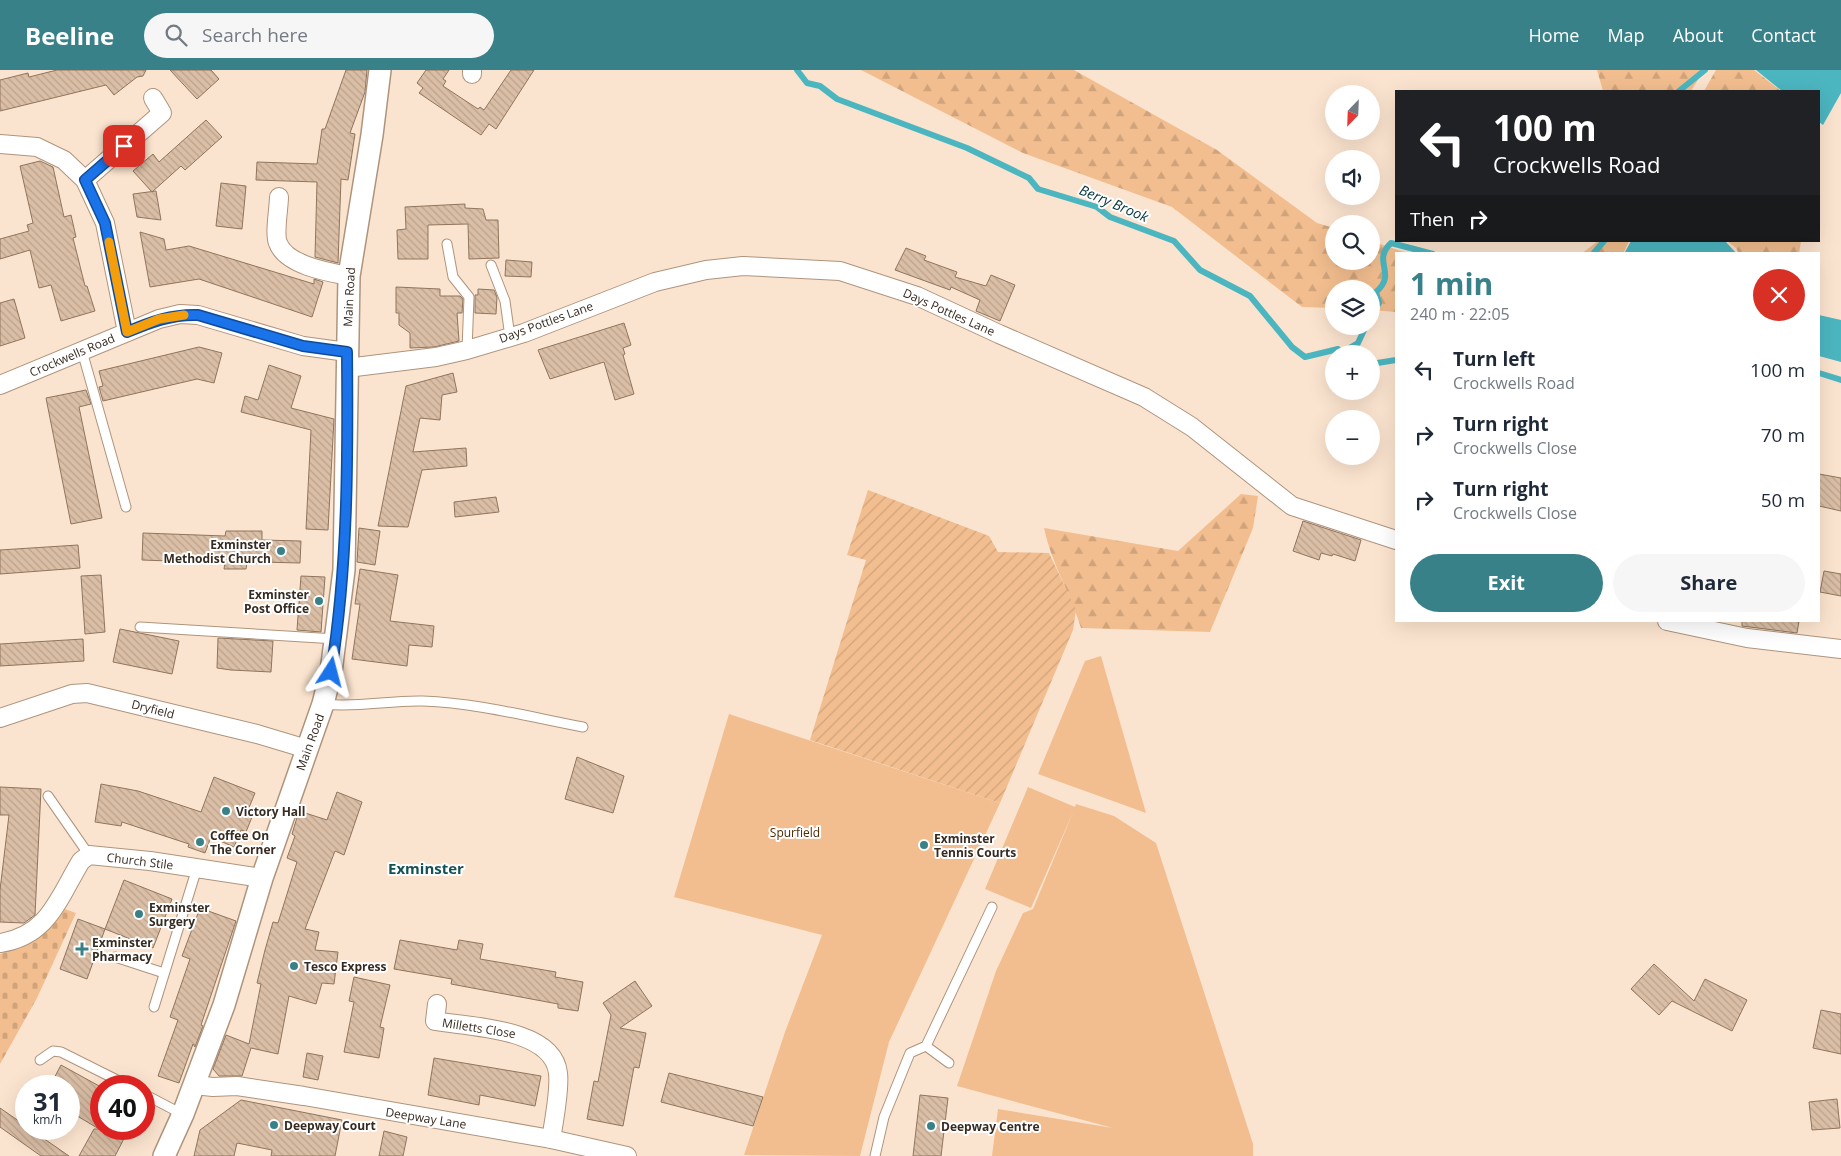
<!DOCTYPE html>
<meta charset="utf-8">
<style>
body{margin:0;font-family:"Open Sans",sans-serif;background:#f6f6f7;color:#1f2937;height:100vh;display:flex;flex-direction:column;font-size:19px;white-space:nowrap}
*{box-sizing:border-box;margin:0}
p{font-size:16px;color:#747a83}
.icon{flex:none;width:28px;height:28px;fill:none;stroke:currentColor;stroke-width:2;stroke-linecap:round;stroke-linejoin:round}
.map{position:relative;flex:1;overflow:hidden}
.panel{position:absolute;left:1395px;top:182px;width:425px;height:370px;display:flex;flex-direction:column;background:#fff;border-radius:0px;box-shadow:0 5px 20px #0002}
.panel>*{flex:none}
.top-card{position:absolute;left:1395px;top:20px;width:425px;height:152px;border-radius:0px;box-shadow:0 5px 20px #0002;background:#202124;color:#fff;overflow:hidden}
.needle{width:32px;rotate:203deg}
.buttons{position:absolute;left:1325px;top:15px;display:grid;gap:10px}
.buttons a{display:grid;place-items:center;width:55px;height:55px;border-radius:50%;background:#fff;box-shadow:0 5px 20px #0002;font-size:25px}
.speed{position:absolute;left:15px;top:1005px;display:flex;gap:10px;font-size:25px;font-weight:700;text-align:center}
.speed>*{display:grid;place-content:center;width:65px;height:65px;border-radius:50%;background:#fff;box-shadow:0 5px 20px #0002;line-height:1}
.speed small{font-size:12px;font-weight:400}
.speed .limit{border:8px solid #d22;background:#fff;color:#111}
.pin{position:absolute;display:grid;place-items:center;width:42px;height:42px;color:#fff;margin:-21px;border-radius:10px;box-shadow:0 2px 8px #0006}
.me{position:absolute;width:55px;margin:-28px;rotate:9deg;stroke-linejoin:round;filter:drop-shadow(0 0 4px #0008)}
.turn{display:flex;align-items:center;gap:18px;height:105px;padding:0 15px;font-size:22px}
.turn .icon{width:65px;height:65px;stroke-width:2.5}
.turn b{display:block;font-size:35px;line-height:42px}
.then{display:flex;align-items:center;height:48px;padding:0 15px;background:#0003;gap:10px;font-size:19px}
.round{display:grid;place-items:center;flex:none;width:52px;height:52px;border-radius:26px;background:#f6f6f7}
.summary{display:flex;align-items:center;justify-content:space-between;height:85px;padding:0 15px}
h1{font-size:30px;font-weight:700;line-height:38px;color:#398188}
.cta{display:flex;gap:10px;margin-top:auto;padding:10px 15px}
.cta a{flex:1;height:58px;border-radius:30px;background:#398188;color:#fff;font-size:20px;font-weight:700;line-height:58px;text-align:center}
.cta a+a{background:#f6f6f7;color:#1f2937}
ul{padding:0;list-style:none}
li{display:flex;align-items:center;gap:15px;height:65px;padding:0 15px}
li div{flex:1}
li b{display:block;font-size:19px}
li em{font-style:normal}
header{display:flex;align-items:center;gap:30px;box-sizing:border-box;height:70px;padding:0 25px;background:#398188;color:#fff}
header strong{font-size:24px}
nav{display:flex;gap:28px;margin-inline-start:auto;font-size:18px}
.search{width:350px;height:45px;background:#f6f6f7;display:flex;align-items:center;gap:12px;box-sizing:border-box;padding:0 18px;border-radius:28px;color:#747a83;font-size:19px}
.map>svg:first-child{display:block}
.forest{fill:url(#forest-firs)}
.cemetery{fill:url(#cemetery-stones)}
.park{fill:#f2be8f}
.garden{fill:url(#garden-furrows)}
.water{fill:#4cb6c0}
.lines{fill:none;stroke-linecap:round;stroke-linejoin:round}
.stream{stroke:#4cb6c0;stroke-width:6}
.building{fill:url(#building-back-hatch);stroke:#8f755e}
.service-casing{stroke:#af947c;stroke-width:11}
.minor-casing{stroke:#af947c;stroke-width:20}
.tertiary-casing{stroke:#af947c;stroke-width:24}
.service{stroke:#fff;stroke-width:9}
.minor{stroke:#fff;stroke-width:18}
.tertiary{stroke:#fff;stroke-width:21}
.route-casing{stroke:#114b97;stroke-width:12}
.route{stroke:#1a73e8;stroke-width:9}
.slow{stroke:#f59e0b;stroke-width:9}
.poi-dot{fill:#398188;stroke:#fff;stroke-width:2}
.labels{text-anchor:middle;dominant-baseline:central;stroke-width:4;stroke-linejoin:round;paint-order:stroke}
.street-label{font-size:12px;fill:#362b21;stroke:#fff}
.poi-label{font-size:12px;font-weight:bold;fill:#362b21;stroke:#fff;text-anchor:start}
.park-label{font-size:12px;fill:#4e2900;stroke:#fff}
.water-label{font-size:14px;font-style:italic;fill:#003439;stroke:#fff}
.quarter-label{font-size:15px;font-weight:bold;fill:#145156;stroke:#fff}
</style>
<header>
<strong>Beeline</strong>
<div class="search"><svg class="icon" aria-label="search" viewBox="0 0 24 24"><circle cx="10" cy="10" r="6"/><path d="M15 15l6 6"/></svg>Search here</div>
<nav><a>Home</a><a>Map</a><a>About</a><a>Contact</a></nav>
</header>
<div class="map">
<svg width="1841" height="1086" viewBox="0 0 1841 1086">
<defs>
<pattern id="forest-firs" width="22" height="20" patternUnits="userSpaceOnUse" patternTransform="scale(1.25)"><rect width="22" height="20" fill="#f2be8f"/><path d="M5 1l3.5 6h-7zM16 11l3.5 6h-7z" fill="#d0a37b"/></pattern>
<pattern id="cemetery-stones" width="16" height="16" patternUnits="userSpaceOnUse" patternTransform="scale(1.25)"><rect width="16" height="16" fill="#f2be8f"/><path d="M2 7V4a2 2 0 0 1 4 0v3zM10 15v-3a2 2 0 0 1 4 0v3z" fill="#d0a37b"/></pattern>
<pattern id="garden-furrows" width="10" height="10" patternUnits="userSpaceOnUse" patternTransform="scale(1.25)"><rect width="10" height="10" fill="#f2be8f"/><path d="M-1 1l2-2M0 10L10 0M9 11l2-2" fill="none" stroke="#d0a37b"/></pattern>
<pattern id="building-back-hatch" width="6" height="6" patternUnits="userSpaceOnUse" patternTransform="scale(1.25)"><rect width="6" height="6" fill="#dabea5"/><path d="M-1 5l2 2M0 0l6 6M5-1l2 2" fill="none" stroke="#bca38e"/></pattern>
</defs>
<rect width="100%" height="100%" fill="#fbe4cf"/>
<!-- forest -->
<g class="forest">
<polygon points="861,0 1074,0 1217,80 1317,153 1334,158 1334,191 1371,191 1371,171 1410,184 1396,184 1396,242 1371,240 1371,219 1334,219 1334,238 1302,237 1172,137 1023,83"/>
<polygon points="1597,0 1704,0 1691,21 1603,21"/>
<polygon points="1716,0 1754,0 1781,21 1704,21"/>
<polygon points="1598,171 1629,171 1623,184 1581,184"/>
<polygon points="1727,171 1801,171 1799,184 1739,184 1736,178"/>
<path d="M1241 424 1258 426 1253 458 1210 562 1081 558C1070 522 1052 495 1044 458L1178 481Z"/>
</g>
<!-- cemetery -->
<polygon class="cemetery" points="62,838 76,843 37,928 0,994 0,884 35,871"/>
<!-- park -->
<g class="park">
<polygon points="1101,586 1146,743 1038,704 1085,591"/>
<polygon points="729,644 1000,733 889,972 860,1086 744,1085 785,962 822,865 674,827"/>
<polygon points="1028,717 1075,737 1076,734 1114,746 1156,773 1253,1074 1253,1086 992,1086 998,1039 1113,1058 957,1016 996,901 1023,843 1033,839 1074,740 1031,838 985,819"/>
</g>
<!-- garden -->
<polygon class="garden" points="868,420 989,466 998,482 1049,483 1076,540 1073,560 1000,733 810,670 866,490 847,485"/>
<!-- water -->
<g class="water">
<polygon points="1756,0 1841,0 1841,23 1823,55 1819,52 1819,21 1782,21"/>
<polygon points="1631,171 1725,171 1737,184 1624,184"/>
<polygon points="1819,245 1841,250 1841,292 1819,286"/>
</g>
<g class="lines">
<!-- stream -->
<g class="stream">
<polyline points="797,0 807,13 820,16 837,29 967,78 1029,108 1038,119 1097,137 1110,147 1174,171 1200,200 1250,226 1292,277 1305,287 1338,279 1342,284"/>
<polyline points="1679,21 1705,0"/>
<polyline points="1593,184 1604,171"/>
<path d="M1371 245 1379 233 1376 222C1398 203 1371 192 1391 173L1433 184"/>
<polyline points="1341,283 1358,273 1366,256"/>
<polyline points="1371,294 1396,290"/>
<polyline points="1819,303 1841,310"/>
</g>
</g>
<!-- building -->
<g class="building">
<polygon points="57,0 146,0 143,6 137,7 114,25 106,15 0,41 0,10 28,3 29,7"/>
<polygon points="170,0 211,0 219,9 197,29"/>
<polygon points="346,0 367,0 365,22 350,63 355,64 348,110 341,109 338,193 315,187 317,112 256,110 257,92 317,94 322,59 325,59"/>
<polygon points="426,0 449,0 443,9 446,11 443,16 478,39 480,37 484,40 511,0 534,0 496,59 489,54 481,65 419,23 423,18 417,13"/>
<polygon points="206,50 222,67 185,100 181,96 152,122 133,101 153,84 159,92"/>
<polygon points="40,91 53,97 64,147 71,145 76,167 73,168 85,216 87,216 95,241 61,251 51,215 39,218 30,180 0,189 0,169 29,161 27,155 33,153 20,96"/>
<polygon points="221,113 246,116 242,159 216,156"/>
<polygon points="156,121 161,150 137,147 133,124"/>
<polygon points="465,134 465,138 483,139 486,150 498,150 499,188 469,189 468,154 428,155 428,189 398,189 397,160 406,159 405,137"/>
<polygon points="140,162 164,169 166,180 189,176 314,214 314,209 323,212 312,247 199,209 150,217"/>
<polygon points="906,178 926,186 924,190 957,202 955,207 986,216 991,205 1015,215 1000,251 976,241 980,230 951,217 950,220 895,200"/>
<polygon points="506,190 532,192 531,207 505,206"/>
<polygon points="396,217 440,219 440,226 460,226 463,229 462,243 457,243 459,271 434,277 410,278 410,263 399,255 399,243 396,243"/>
<polygon points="478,219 494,220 497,227 496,244 475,243 475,225 478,225"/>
<polygon points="14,229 25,268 0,276 0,233"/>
<polygon points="624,253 631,275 623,278 625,284 623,285 634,324 615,330 604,292 550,309 538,280"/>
<polygon points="199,277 222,283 214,313 197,309 103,331 99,317 103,316 99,301"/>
<polygon points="269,295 301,306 291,338 334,349 328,460 306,459 311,360 241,342 245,326 258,330"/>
<polygon points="453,303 457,322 442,325 440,350 420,348 413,382 466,378 467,396 422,400 408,457 378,456 406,316"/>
<polygon points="86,320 91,334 79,337 102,448 71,454 46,328"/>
<polygon points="1819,404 1841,408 1841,441 1819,436"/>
<polygon points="496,427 499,442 455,447 454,432"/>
<polygon points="1303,451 1361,470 1355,491 1333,484 1332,486 1321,483 1319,490 1293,481"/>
<polygon points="359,458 380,461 375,495 357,492"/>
<polygon points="226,461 262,461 262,470 301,471 300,493 261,492 262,493 247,493 246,499 224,499 225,493 142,490 143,463 225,466"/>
<polygon points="78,475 80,498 0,504 0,480"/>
<polygon points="360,499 398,505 390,551 434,556 432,577 409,575 407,596 352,589 360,534 355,534"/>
<polygon points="1824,501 1841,504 1841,526 1820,522"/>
<polygon points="101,505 105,562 85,564 81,506"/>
<polygon points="301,506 325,507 321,562 297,560"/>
<polygon points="1742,551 1799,551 1797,563 1742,556"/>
<polygon points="120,559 179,571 172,604 113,592"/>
<polygon points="218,568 273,571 271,602 231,600 217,598"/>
<polygon points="83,569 84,591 0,596 0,574"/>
<polygon points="577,687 624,706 613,743 565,729"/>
<polygon points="214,707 255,723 248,740 254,742 246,762 241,760 234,777 211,767 205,783 188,777 189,774 122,752 121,756 95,752 101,714 138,721 201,742"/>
<polygon points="0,717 41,719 35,845 24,853 0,852 0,820 9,745 0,745"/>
<polygon points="337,722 362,732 344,785 335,781 305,859 319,862 315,880 338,882 334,914 322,913 316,934 289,926 278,984 251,978 242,1006 219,1006 213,999 226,965 249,974 261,914 257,913 265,880 273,852 278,853 297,792 287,788 295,766 292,764 299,741 327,750"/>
<polygon points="124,810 172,829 153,878 105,859"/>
<polygon points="200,838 236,851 201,955 203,956 195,977 193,974 179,1013 158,1006 178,950 170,947 190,889 182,886"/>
<polygon points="78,849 105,859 87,909 60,899"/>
<polygon points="400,870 457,880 459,870 483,874 480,889 556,902 555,907 583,912 578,941 558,938 558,934 451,914 452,909 394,899"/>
<polygon points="1654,894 1694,931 1705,909 1747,930 1732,961 1672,931 1659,945 1631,919"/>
<polygon points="354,907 390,915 380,957 384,958 379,988 344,982 354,932 349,931"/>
<polygon points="635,911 652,936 620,958 646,963 639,998 634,997 623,1056 587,1049 594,1011 598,1012 611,945 603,933"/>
<polygon points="1821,940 1841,944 1841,984 1813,978"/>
<polygon points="307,983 323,986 318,1010 303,1007"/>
<polygon points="434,988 541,1006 535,1036 480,1025 479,1035 428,1025"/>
<polygon points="61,995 101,1017 101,1059 129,1059 115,1086 79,1086 94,1059 99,1059 69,1041 69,1016 50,1016"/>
<polygon points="669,1003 763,1027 753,1056 661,1032"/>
<polygon points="920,1025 948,1028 941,1086 913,1086"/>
<polygon points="1837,1029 1840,1058 1812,1060 1809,1032"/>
<polygon points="241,1030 342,1050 335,1086 271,1086 272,1080 237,1073 234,1086 194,1086 200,1060"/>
<polygon points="0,1038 26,1056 26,1059 30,1059 69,1086 41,1086 0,1057"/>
<polygon points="384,1061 407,1067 403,1086 379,1086"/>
</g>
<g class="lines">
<defs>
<g id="service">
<polyline points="447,174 453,207 469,227 467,280"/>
<polyline points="491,195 505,231 510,267"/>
<polyline points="82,281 126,437"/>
<polyline points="140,557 336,569"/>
<path d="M323 634C357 638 390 630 423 631 477 633 530 647 583 657"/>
<polyline points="48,726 89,785"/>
<polyline points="115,887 164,903"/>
<polyline points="154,937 197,798"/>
<polyline points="926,976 949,993"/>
<polyline points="40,990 53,981 61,982 129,1016"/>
<polyline points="144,1024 182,1044"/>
<polyline points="875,1086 884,1047 910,983 926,976 992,837"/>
</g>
<g id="minor">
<polyline points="472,4 472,0"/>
<polyline points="0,74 37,77 64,90 85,110 105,153 127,262"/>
<polyline points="85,110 162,43 153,28"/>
<path d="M279 127C279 137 274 164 278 173 286 195 327 202 349 206"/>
<polyline points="347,298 436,287 467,280 524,263 655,212 706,200 743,196 840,201 917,226 999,264 1144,327 1192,357 1292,436 1396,470"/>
<polyline points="0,315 159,249 180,244 198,245 303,276 347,282"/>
<polyline points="1667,551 1747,568 1841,579"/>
<polyline points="0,648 72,624 87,623 257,664 307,679"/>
<path d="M0 873C48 866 58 829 81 791L89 785 150 791 262 808"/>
<path d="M437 934 435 951C470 957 553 958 558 1003 560 1019 554 1052 551 1069"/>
<polyline points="194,1015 213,1017 237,1016 304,1026 551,1069 627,1086"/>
</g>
<polyline id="tertiary" points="164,1086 183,1044 224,935 262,808 323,634 331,602 344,500 349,206 372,65 380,0"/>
</defs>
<!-- service casing -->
<use href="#service" class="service-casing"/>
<!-- minor casing -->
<use href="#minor" class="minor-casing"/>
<!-- tertiary casing -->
<use href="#tertiary" class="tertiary-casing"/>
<!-- service -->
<use href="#service" class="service"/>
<!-- minor -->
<use href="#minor" class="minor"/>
<!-- tertiary -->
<use href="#tertiary" class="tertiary"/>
</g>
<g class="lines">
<defs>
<path id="route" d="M124 76 85 110 105 153 127 262C151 252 172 244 198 245L303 276 347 282C348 389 348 496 331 602"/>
</defs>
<!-- route casing -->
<use href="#route" class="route-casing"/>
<!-- route -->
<use href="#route" class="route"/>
<!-- slow -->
<polyline class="slow" points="109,172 127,262 159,249 184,245"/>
</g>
<!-- markers -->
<g class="poi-dot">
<circle cx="281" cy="481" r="5"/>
<circle cx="319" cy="531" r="5"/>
<circle cx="226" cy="741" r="5"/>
<circle cx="200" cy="772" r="5"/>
<circle cx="924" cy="775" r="5"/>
<circle cx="139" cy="844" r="5"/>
<path d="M79.5 871.5h5v5h5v5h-5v5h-5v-5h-5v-5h5z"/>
<circle cx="294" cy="896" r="5"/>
<circle cx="274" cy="1055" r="5"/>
<circle cx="931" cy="1056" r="5"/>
</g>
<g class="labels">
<!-- street labels -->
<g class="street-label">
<text transform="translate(349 227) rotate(-87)">Main Road</text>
<text transform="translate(949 242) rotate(24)">Days Pottles Lane</text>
<text transform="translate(546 252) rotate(-20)">Days Pottles Lane</text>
<text transform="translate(72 285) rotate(-23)">Crockwells Road</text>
<text transform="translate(153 639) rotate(14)">Dryfield</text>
<text transform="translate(310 672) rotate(-70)">Main Road</text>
<text transform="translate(140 791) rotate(7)">Church Stile</text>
<text transform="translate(479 958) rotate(9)">Milletts Close</text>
<text transform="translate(426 1048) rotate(9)">Deepway Lane</text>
</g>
<!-- poi labels -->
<g class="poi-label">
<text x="271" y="474" text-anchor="end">Exminster<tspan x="271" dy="14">Methodist Church</tspan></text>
<text x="309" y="524" text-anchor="end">Exminster<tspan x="309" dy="14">Post Office</tspan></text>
<text x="236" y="741">Victory Hall</text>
<text x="210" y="765">Coffee On<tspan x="210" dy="14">The Corner</tspan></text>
<text x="934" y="768">Exminster<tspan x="934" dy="14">Tennis Courts</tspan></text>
<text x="149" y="837">Exminster<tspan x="149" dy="14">Surgery</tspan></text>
<text x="92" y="872">Exminster<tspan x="92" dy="14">Pharmacy</tspan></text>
<text x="304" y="896">Tesco Express</text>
<text x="284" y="1055">Deepway Court</text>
<text x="941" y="1056">Deepway Centre</text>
</g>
<!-- park labels -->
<g class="park-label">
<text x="795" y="762">Spurfield</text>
</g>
<!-- water labels -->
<g class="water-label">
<text transform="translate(1114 133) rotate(23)">Berry Brook</text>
</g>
<!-- quarter labels -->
<g class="quarter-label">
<text x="426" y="798">Exminster</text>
</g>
</g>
</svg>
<div class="buttons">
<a><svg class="needle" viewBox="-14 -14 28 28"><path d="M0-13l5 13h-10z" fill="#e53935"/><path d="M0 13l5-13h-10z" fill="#747a83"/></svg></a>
<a><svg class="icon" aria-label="sound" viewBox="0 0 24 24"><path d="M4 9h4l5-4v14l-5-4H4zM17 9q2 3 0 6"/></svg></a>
<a><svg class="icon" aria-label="search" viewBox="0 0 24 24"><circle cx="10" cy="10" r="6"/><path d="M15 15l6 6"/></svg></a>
<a><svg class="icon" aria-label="layers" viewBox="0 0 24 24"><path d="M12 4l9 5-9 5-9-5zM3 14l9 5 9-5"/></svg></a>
<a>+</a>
<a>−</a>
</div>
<div class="speed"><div>31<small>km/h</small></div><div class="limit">40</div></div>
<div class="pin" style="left:124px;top:76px;background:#d93025"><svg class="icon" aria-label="arrive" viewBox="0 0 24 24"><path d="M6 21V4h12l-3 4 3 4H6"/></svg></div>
<svg class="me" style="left:331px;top:602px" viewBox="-20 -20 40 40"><path d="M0-17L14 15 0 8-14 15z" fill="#1a73e8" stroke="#fff" stroke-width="4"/></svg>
<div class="top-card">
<div class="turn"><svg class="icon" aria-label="left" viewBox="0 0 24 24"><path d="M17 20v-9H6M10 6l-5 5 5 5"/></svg><div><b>100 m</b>Crockwells Road</div></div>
<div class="then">Then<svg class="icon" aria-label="right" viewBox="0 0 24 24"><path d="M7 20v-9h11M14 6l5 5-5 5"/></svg></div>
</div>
<section class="panel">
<div class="summary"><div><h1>1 min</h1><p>240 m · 22:05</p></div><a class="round" style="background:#d93025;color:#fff"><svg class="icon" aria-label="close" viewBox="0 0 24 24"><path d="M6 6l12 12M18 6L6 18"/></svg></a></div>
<ul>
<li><svg class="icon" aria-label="left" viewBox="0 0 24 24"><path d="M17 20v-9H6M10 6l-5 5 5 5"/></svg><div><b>Turn left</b><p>Crockwells Road</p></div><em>100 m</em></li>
<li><svg class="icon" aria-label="right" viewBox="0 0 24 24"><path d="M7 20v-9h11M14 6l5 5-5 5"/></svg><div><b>Turn right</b><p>Crockwells Close</p></div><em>70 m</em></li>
<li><svg class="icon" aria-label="right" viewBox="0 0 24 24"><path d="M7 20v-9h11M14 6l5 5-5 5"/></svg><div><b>Turn right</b><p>Crockwells Close</p></div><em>50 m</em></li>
</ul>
<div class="cta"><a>Exit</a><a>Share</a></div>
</section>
</div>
